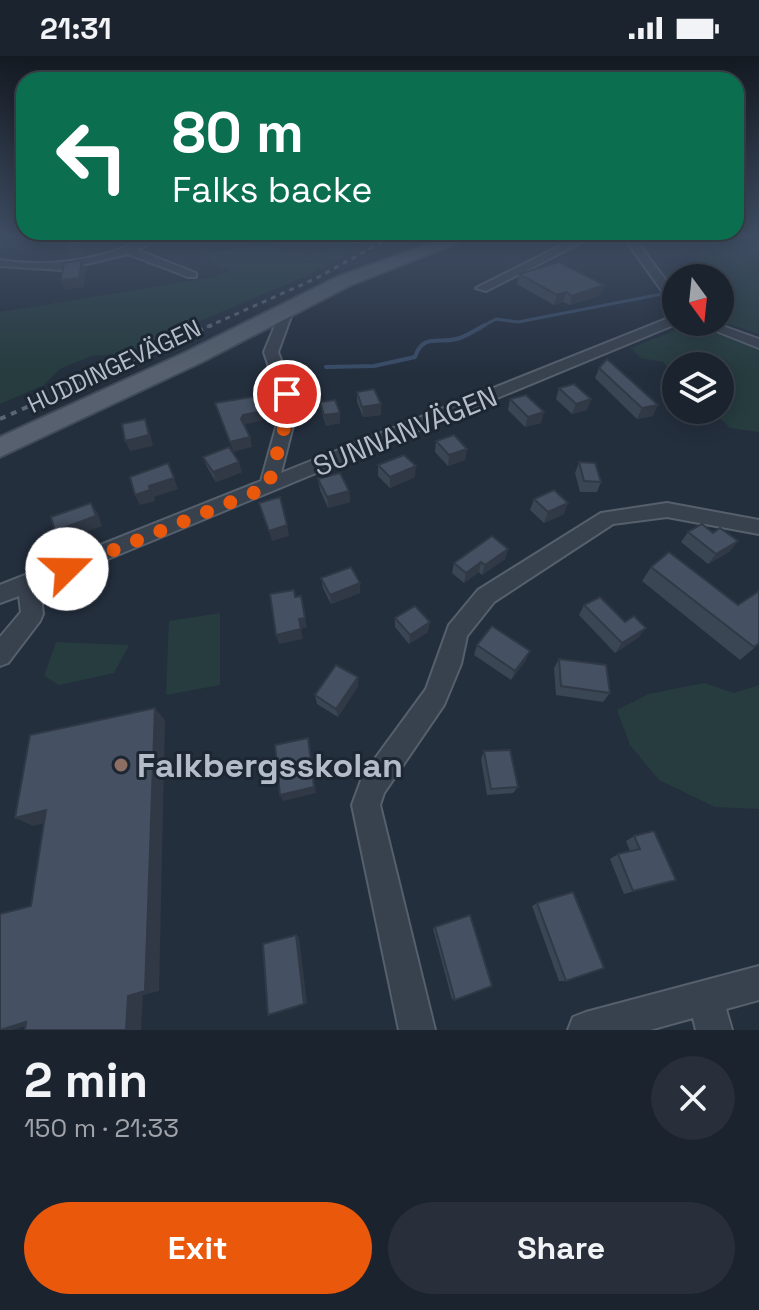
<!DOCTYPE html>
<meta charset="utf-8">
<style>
body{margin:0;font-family:"Space Grotesk",sans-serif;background:#282f3a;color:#f1f3f6;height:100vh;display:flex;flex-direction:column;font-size:30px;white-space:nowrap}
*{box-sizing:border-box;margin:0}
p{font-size:26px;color:#a0a4aa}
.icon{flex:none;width:44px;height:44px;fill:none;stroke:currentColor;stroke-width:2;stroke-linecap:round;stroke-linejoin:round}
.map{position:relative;height:974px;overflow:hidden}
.side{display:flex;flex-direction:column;background:#1b232e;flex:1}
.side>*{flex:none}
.banner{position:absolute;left:16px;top:16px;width:728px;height:168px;border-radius:24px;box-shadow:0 4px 20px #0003,0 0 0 2px #39404a;background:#0b6e4f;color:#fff;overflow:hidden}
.needle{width:52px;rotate:165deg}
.fabs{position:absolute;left:662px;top:208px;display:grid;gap:16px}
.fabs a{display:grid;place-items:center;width:72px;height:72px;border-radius:50%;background:#1b232e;box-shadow:0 4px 20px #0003,0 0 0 2px #39404a;font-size:40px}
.pin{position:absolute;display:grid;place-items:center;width:68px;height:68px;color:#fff;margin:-34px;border:4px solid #fff;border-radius:50%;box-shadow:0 2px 8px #0007}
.me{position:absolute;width:88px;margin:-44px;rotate:68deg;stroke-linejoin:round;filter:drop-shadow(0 0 6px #0008)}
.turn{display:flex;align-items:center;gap:28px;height:168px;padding:0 24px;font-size:36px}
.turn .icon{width:104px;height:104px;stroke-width:2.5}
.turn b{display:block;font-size:56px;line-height:68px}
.round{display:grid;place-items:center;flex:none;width:84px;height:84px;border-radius:42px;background:#282f3a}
.overview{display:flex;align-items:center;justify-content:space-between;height:136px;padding:0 24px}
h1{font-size:48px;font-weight:600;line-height:60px}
.action{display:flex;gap:16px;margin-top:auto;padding:16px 24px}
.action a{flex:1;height:92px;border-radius:48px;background:#ea580c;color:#fff;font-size:32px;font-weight:600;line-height:92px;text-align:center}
.action a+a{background:#282f3a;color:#f1f3f6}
.status{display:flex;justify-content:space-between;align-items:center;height:56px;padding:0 40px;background:#1b232e;direction:ltr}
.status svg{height:22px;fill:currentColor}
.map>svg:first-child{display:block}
.green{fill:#263c3f}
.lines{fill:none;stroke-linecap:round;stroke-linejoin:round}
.stream-far1{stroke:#394c67;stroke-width:3}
.stream{stroke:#394c67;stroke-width:4}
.street-casing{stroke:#565f6c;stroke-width:4}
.primary-casing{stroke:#414a57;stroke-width:4}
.street{fill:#38414e;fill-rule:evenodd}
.primary{fill:#56606e;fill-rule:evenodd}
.rail-far1{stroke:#5a6575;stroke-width:3;stroke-dasharray:5 5;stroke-linecap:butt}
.rail{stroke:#5a6575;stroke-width:4;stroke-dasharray:6 6;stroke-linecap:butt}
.wall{fill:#3b4654}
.shaded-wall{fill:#303945}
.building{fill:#455162;stroke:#303945;stroke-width:2}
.route{stroke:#ea580c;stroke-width:14;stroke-dasharray:0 25.2}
.education-dot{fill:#8d6e63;stroke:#1d2633;stroke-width:3}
.labels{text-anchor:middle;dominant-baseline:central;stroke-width:6;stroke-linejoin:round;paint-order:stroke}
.far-street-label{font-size:24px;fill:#b4bcc9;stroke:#1d2633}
.street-label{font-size:28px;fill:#b4bcc9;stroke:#1d2633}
.near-poi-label{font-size:34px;font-weight:bold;fill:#b4bcc9;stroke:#1d2633;text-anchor:start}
</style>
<div class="status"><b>21:31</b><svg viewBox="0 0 49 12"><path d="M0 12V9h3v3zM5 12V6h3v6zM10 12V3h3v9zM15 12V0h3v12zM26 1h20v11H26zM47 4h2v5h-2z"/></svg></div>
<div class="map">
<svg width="759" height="974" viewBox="0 0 759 974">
<rect width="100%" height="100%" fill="#242f3e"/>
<!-- green -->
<g class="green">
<polygon points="747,179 759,179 759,278 720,265 720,222 676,222 676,236 662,216 689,216 706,189"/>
<polygon points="342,187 361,192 306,220 125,297 91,300 60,313 44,329 0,348 0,256 213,221 231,215 207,202 205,196 262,189 308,201"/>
<polygon points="691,268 759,294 759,376 730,372 711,354 720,354 720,310 676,310 676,319 663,306 641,302 631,292"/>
<polygon points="220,557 220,629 166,639 169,565"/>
<polygon points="56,586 129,589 114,617 59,629 44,620"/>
<polygon points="704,627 734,637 759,629 759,753 715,751 659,724 630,689 617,654 649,638"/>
</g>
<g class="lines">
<!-- stream-far1 -->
<polyline class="stream-far1" points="481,271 496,263 518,266 662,238"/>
<!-- stream -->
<path class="stream" d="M326 311 374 310 415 301C423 276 440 289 460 282 469 279 477 273 485 269"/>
<defs>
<g id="street">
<path d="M153 179H166L137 194 196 217V221H188L128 198 61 214 0 210V204C53 213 104 203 153 179Z"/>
<polygon points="336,179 354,179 362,183 357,186"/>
<polygon points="582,179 596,179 486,235 476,232"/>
<polygon points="622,179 632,179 676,238 676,250 672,249"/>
<polygon points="287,251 293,255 278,296 298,350 281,417 671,261 676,260 676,266 681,266 40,531 43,558 40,565 8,607 0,610 0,581 21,556 19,540 0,547 0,529 261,425 282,350 264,296 281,255"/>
<polygon points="693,266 711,266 759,283 759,292"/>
<polygon points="667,447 759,464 759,478 667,461 613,468 494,546 467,580 461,608 444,649 384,737 380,749 435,974 399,974 352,749 363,719 426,633 449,569 478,534 601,457"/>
<polygon points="759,910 759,944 726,953 732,974 696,974 693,962 650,974 568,974 573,961 586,956"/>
</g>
<polygon id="primary" points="454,179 478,179 351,229 202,306 0,401 0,381 186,296 337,221"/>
</defs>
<!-- street casing -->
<use href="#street" class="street-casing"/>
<!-- primary casing -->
<use href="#primary" class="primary-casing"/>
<!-- street -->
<use href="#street" class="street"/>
<!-- primary -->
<use href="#primary" class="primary"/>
<!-- rail-far1 -->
<polyline class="rail-far1" points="207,271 317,222 394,179"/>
<!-- rail -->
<polyline class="rail" points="0,363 212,269"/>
</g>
<!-- wall -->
<g class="wall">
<polygon points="97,179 134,179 124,185"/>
<polygon points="519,218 604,229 601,239 570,249 563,246 554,249 517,228"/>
<polygon points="599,312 653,360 637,363 595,322"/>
<polygon points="559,332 591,343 587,354 572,358 556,343"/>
<polygon points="357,336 381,348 381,359 363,361 357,346"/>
<polygon points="510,343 541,367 525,371 508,354"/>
<polygon points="320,346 340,367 326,370 322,356"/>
<polygon points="436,385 467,393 465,404 448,410 435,396"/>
<polygon points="203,401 242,416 216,426 207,411"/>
<polygon points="579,406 601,426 597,436 580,436 575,417"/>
<polygon points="378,409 415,421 390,432 378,420"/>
<polygon points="318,423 349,435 350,446 328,452 320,434"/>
<polygon points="534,443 564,458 544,467 530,454"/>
<polygon points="688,476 738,485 729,496 708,508 681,486"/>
<polygon points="508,493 505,503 482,519 479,516 464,527 452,517 454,507"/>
<polygon points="651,511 759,588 740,604 642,525"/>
<polygon points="321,522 360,537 331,548 323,532"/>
<polygon points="584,549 639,581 615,597 579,559"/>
<polygon points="395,562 428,576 409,588 395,571"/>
<polygon points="477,589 526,604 511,624 474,599"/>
<polygon points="559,603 610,637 603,646 556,639 554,612"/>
<polygon points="358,621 358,630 338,661 317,648 315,639"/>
<polygon points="484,695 518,731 513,737 487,739 481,703"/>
<polygon points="634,780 676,824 624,838 610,803 618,798 630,795 626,785"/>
<polygon points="537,847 566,925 559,925 532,850"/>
<polygon points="435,871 455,944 452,943 433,873"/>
</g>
<!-- shaded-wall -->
<g class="shaded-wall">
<polygon points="0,179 12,179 0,185"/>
<polygon points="79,179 81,179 85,199 71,202 67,192"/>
<polygon points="122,179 134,179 124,185"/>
<polygon points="82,204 86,214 84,231 66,234 61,224"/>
<polygon points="604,229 601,239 570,249 572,240"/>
<polygon points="566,236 563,246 554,249 557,239"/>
<polygon points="591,343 587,354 572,358 576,348"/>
<polygon points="381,348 381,359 363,361 362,351"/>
<polygon points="658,349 653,360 637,363 642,352"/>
<polygon points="263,355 265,364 246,368 244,372 241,363 243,359"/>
<polygon points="544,356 541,367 525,371 528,361"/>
<polygon points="340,357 340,367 326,370 324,359"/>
<polygon points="145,363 149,373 153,390 130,395 125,385"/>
<polygon points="250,381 252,391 233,396 230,386"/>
<polygon points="467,393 465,404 448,410 449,399"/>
<polygon points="239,406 242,416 216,426 213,416"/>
<polygon points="168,407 178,433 154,441 155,445 140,449 135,439 149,430"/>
<polygon points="416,410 415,421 390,432 390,421"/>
<polygon points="349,435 350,446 328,452 327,441"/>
<polygon points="91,447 98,458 102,470 62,485 55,475"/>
<polygon points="568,447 564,458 544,467 548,456"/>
<polygon points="287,469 289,480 272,485 269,475"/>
<polygon points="738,485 729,496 708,508 716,498"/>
<polygon points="508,493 505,503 482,519 485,509"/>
<polygon points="481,506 479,516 464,527 466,517"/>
<polygon points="360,527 360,537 331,548 330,539"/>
<polygon points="305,562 307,571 301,573 299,563"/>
<polygon points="430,566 428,576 409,588 410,579"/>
<polygon points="646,572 639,581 615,597 622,587"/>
<polygon points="301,573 303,583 279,588 276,579"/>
<polygon points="530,595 526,604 511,624 515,615"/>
<polygon points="358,621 358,630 338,661 336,653"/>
<polygon points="155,652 165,664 159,935 143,939 141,974 126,974 128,940"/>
<polygon points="308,682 316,737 283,745 280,739"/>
<polygon points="46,754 62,763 33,770 15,762"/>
<polygon points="296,879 299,881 307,947 268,959"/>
<polygon points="47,964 12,974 0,974 26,966"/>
</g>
<!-- building -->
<g class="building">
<polygon points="70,179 79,179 82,190 67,192"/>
<polygon points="82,204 79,222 61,224 64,207"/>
<polygon points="559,206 604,229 572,240 566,236 557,239 519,218"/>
<polygon points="607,303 658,349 642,352 599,312"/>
<polygon points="574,328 591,343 576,348 559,332"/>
<polygon points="374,333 381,348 362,351 357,336"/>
<polygon points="526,339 544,356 528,361 510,343"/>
<polygon points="258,340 263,355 243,359 241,363 250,381 230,386 215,347"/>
<polygon points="335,344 340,357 324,359 320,346"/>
<polygon points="145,363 149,379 125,385 122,368"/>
<polygon points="454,379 467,393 449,399 436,385"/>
<polygon points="229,391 239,406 213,416 203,401"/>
<polygon points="404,399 416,410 390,421 378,409"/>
<polygon points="579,406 595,407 601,426 584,425"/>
<polygon points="168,407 174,422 149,430 150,434 135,439 130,421"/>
<polygon points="340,417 349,435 327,441 318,423"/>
<polygon points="554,434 568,447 548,456 534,443"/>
<polygon points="280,441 287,469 269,475 259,447"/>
<polygon points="91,447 96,460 55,475 51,461"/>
<polygon points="702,468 713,477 720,472 738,485 716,498 688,476"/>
<polygon points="492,480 508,493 485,509 481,506 466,517 454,507"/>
<polygon points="669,496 738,549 759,535 759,587 754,591 651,511"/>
<polygon points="351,511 360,527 330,539 321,522"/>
<polygon points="294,534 295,541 301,540 305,562 299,563 301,573 276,579 270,538"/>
<polygon points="600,541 625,566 634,560 646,572 622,587 584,549"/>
<polygon points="415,550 430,566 410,579 395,562"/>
<polygon points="492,570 530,595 515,615 477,589"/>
<polygon points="559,603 606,609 610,637 561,630"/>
<polygon points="336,609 358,621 336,653 315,639"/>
<polygon points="155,652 145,935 128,940 126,974 25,974 26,966 0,974 0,858 31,850 46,754 15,762 30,679"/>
<polygon points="308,682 314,731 280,739 275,689"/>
<polygon points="510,694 518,731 491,733 484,695"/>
<polygon points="654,775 676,824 633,835 618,798 640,793 634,780"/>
<polygon points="573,836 604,912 566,925 537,847"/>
<polygon points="470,859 492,930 455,944 435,871"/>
<polygon points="296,879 304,948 268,959 263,888"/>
</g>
<!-- sky -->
<linearGradient id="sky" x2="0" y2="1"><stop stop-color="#141a22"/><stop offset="0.57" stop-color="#3f4d63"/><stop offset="1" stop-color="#3f4d63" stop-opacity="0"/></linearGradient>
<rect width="759" height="316" fill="url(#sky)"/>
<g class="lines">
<!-- route -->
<polyline class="route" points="67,513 268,431 290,350 287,338"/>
</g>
<!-- markers -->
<circle class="education-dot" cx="121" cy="709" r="8"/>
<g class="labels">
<!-- far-street labels -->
<g class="far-street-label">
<text transform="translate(114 310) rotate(-25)">HUDDINGEVÄGEN</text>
</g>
<!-- street labels -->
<g class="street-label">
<text transform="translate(405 375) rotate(-22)">SUNNANVÄGEN</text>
</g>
<!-- near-poi labels -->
<g class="near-poi-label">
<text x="137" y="709">Falkbergsskolan</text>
</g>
</g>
</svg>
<div class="fabs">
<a><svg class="needle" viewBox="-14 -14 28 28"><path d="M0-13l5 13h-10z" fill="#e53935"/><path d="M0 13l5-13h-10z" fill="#a0a4aa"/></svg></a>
<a><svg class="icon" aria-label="layers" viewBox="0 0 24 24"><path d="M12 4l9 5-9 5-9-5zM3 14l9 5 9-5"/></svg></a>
</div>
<div class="pin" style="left:287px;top:338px;background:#d93025"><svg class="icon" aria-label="arrive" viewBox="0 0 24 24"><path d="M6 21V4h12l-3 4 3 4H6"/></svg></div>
<svg class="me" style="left:67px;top:513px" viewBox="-20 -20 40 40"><circle r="19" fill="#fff"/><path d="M0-13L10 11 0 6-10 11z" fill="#ea580c"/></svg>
<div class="banner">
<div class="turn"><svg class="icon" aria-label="left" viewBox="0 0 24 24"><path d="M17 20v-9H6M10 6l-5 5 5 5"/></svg><div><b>80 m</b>Falks backe</div></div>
</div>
</div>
<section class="side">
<div class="overview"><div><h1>2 min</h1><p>150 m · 21:33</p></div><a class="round"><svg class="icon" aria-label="close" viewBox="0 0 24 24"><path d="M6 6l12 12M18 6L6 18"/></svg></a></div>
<div class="action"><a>Exit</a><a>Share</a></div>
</section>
